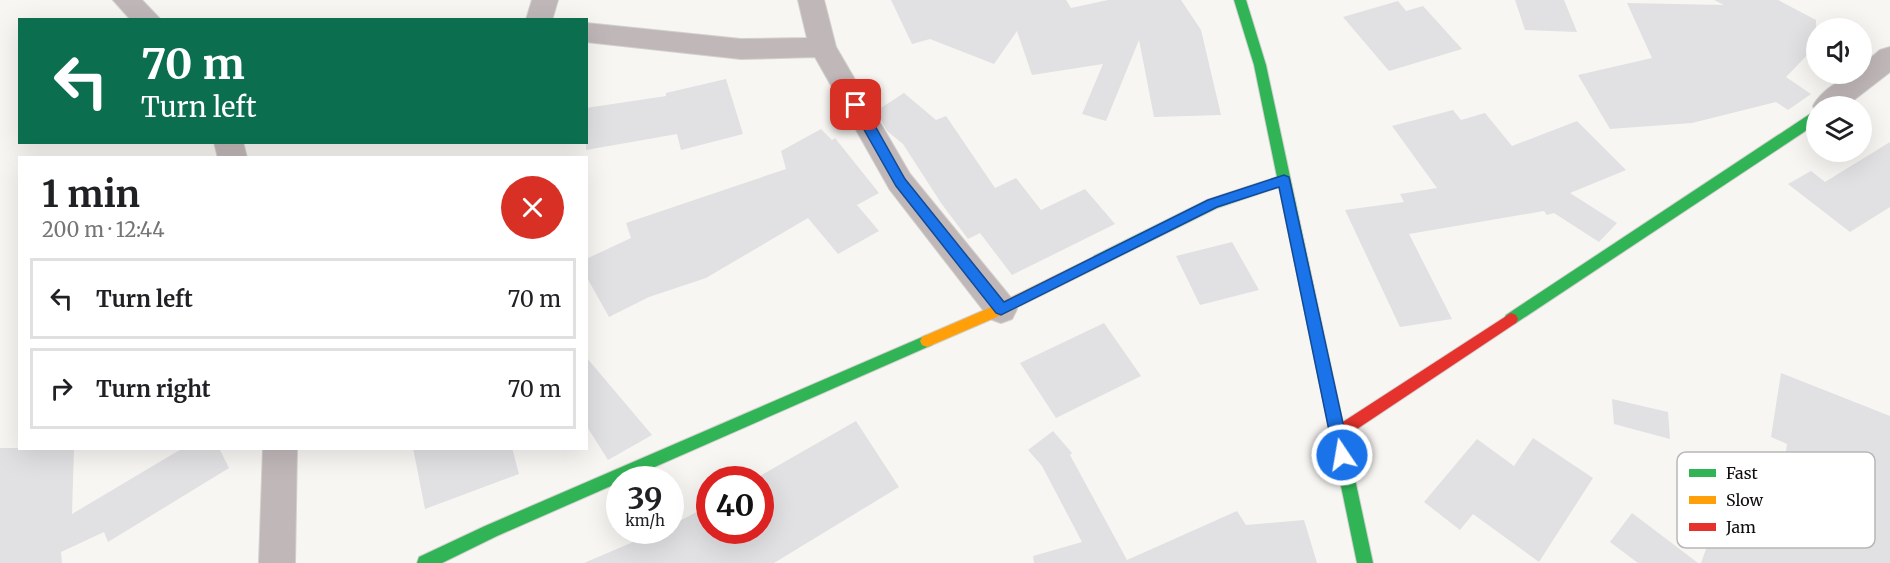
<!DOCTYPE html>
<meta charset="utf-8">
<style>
body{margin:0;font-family:Merriweather,serif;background:#f2f2f2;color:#202124;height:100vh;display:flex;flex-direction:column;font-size:22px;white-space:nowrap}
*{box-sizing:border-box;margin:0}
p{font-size:20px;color:#757577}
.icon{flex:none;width:33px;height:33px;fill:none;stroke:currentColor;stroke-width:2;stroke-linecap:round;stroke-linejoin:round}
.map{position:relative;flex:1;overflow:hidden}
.panel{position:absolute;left:18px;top:156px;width:570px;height:294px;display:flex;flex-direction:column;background:#fff;border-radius:0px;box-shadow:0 6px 24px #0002}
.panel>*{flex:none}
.banner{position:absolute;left:18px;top:18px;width:570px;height:126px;border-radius:0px;box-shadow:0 6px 24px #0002;background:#0b6e4f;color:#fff;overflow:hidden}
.controls{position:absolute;left:1806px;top:18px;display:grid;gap:12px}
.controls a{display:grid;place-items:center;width:66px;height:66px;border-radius:50%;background:#fff;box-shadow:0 6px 24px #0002;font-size:30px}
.speed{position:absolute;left:606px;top:466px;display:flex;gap:12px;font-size:30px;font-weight:700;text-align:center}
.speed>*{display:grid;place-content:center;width:78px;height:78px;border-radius:50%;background:#fff;box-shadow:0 6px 24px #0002;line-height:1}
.speed small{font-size:15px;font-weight:400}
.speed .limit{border:9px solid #d22;background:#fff;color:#111}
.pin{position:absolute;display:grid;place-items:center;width:51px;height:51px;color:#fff;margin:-26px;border-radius:12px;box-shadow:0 3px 9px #0006}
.me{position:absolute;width:66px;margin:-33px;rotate:348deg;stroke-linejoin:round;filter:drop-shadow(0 0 4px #0008)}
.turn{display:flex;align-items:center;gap:21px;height:126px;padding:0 24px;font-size:27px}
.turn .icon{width:78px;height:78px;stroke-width:2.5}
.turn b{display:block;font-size:42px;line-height:51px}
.round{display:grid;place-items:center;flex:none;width:63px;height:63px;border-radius:32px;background:#f2f2f2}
.head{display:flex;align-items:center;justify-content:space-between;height:102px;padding:0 24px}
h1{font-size:36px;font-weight:700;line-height:45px}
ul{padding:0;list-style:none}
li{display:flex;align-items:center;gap:18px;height:81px;margin:0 12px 9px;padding:0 12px;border:3px solid #e0e0e0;border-radius:0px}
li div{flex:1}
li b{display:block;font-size:22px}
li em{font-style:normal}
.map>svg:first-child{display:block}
.building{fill:#e1e0e3}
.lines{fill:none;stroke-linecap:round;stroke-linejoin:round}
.street-casing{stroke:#d2d1cf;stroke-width:2}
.fast-casing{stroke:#d2d1cf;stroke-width:2}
.slow-casing{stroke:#d2d1cf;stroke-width:2}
.jam-casing{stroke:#d2d1cf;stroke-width:2}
.street{fill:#c0b7b8;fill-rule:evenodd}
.fast{fill:#30b455;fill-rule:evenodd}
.slow{fill:#ff9f0a;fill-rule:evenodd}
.jam{fill:#e5322d;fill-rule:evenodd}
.route{fill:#1a73e8;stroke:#114b97;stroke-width:1.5}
.key{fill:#fff;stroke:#b7b7b6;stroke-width:1.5}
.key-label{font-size:16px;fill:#100e0c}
</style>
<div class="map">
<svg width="1890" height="563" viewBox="0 0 1890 563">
<rect width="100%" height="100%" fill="#f8f6f3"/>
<!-- building -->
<g class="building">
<polygon points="891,0 1066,0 1071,8 1108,0 1181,0 1201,30 1221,115 1154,117 1139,40 1106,121 1082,114 1103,64 1032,75 1017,31 994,64 930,39 912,44"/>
<polygon points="1515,0 1564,0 1577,32 1525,30"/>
<polygon points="1714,0 1778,0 1816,20 1816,46 1786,77 1811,94 1788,110 1776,102 1692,123 1610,129 1578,75 1652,58 1627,3 1724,5"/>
<polygon points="1398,1 1406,11 1423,6 1462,49 1389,71 1343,17"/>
<polygon points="726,79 743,134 681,150 677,134 586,150 586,108 666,96 666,93"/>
<polygon points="904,93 936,120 946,116 995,188 1016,178 1041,210 1085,189 1115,224 1012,275 980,233 968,239 941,203 903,144 887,131 876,111"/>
<polygon points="1453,110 1461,120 1485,113 1512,146 1577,121 1626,170 1570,193 1617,223 1599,242 1554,213 1547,215 1544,211 1409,234 1452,319 1400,327 1345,210 1404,202 1400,194 1437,188 1392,126"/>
<polygon points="821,129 832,140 835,138 879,193 857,205 879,231 838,254 808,218 706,278 649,297 609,317 586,276 586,259 631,238 626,223 786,169 781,151"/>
<polygon points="1890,142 1890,207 1850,232 1788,184 1811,171 1825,182"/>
<polygon points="1232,242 1259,290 1200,305 1176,256"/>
<polygon points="1104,323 1141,376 1056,418 1020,363"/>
<polygon points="586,357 652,435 608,460 586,425"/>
<polygon points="1781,373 1890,416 1890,563 1701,563 1721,507 1773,535 1787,444 1771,437"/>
<polygon points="1612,399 1668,412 1670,439 1614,424"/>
<polygon points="856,421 899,487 774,563 584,563 659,531 670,531 670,526 710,505 710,531 760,531 760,476"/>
<polygon points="1053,431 1072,453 1070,455 1127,560 1237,511 1246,525 1304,520 1317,563 1034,563 1033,556 1082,542 1042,466 1028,450"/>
<polygon points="1533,438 1593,478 1539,562 1473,514 1460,530 1424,502 1477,439 1514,466"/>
<polygon points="0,448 74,448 72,514 183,448 219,448 229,468 108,542 104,532 61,552 62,563 0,563"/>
<polygon points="413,448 512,448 519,474 425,509"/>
<polygon points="1632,513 1698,563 1638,563 1610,542"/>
</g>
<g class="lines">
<defs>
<g id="street">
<polygon points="113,0 142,0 161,20 131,20"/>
<polygon points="532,0 558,0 552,20 526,20"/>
<polygon points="798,0 824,0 836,47 910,174 1012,299 1017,309 1012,319 1001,323 990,319 890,190 815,57 741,59 586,42 586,23 741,39 807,38"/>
<path d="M1890 47V72L1846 106H1816V112L1813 106C1821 91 1845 74 1862 74V65L1880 50Z"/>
<polygon points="214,142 243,142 247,158 218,158"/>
<polygon points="263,448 297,448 295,563 259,563"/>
</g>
<g id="fast">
<polygon points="1234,0 1246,0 1266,65 1373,563 1357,563 1279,187 1217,208 1104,264 1094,264 1092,260 1094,256 1207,200 1277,177 1254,65"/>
<polygon points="1816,110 1816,122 1804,132 1516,323 1511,325 1506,323 1504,319 1506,315"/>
<polygon points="927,335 932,337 934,341 932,345 625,480 620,480 620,482 497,536 442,563 417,563 419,557 485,526"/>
</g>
<polygon id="slow" points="1099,254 1104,256 1106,260 1104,264 1006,313 932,345 927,347 922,345 920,341 922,337 996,305"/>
<polygon id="jam" points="1511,313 1516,315 1518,319 1516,323 1342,439 1337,441 1332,439 1330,434 1332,429"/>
</defs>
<!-- street casing -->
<use href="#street" class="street-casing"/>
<!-- fast casing -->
<use href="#fast" class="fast-casing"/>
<!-- slow casing -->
<use href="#slow" class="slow-casing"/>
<!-- jam casing -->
<use href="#jam" class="jam-casing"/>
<!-- street -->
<use href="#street" class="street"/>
<!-- fast -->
<use href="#fast" class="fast"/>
<!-- slow -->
<use href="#slow" class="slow"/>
<!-- jam -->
<use href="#jam" class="jam"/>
</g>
<!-- route -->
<polygon class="route" points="856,100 861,101 905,179 1004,302 1208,200 1284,175 1289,177 1350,455 1347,460 1342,462 1337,460 1334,455 1279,187 1217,207 1001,315 996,313 896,186 850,105"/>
<!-- legend -->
<rect x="1677" y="452" width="198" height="96" rx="9" class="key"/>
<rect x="1689" y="469" width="27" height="8" fill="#30b455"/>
<rect x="1689" y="496" width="27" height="8" fill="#ff9f0a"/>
<rect x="1689" y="523" width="27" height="8" fill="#e5322d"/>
<g class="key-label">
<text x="1726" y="479">Fast</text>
<text x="1726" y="506">Slow</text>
<text x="1726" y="533">Jam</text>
</g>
</svg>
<div class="controls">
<a><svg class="icon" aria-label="sound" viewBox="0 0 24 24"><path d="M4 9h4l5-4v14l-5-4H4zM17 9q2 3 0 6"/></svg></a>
<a><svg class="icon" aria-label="layers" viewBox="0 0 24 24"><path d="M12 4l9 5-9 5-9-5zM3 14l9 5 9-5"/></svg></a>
</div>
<div class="speed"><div>39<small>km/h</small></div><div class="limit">40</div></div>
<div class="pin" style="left:856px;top:105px;background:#d93025"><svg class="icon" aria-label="arrive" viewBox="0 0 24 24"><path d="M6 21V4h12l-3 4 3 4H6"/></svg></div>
<svg class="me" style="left:1342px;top:455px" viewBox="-20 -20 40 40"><circle r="17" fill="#1a73e8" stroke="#fff" stroke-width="3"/><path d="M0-11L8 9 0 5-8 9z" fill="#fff"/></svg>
<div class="banner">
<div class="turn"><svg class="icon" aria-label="left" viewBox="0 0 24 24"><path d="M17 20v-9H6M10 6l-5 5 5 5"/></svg><div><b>70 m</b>Turn left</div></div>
</div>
<section class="panel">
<div class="head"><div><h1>1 min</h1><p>200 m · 12:44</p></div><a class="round" style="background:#d93025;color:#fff"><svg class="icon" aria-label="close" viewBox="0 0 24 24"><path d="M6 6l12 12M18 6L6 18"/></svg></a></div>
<ul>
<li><svg class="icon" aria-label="left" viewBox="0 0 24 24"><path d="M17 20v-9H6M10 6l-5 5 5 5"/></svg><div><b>Turn left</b></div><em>70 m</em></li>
<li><svg class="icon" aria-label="right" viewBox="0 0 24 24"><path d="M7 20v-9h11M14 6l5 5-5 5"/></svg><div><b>Turn right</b></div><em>70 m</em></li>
</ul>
</section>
</div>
